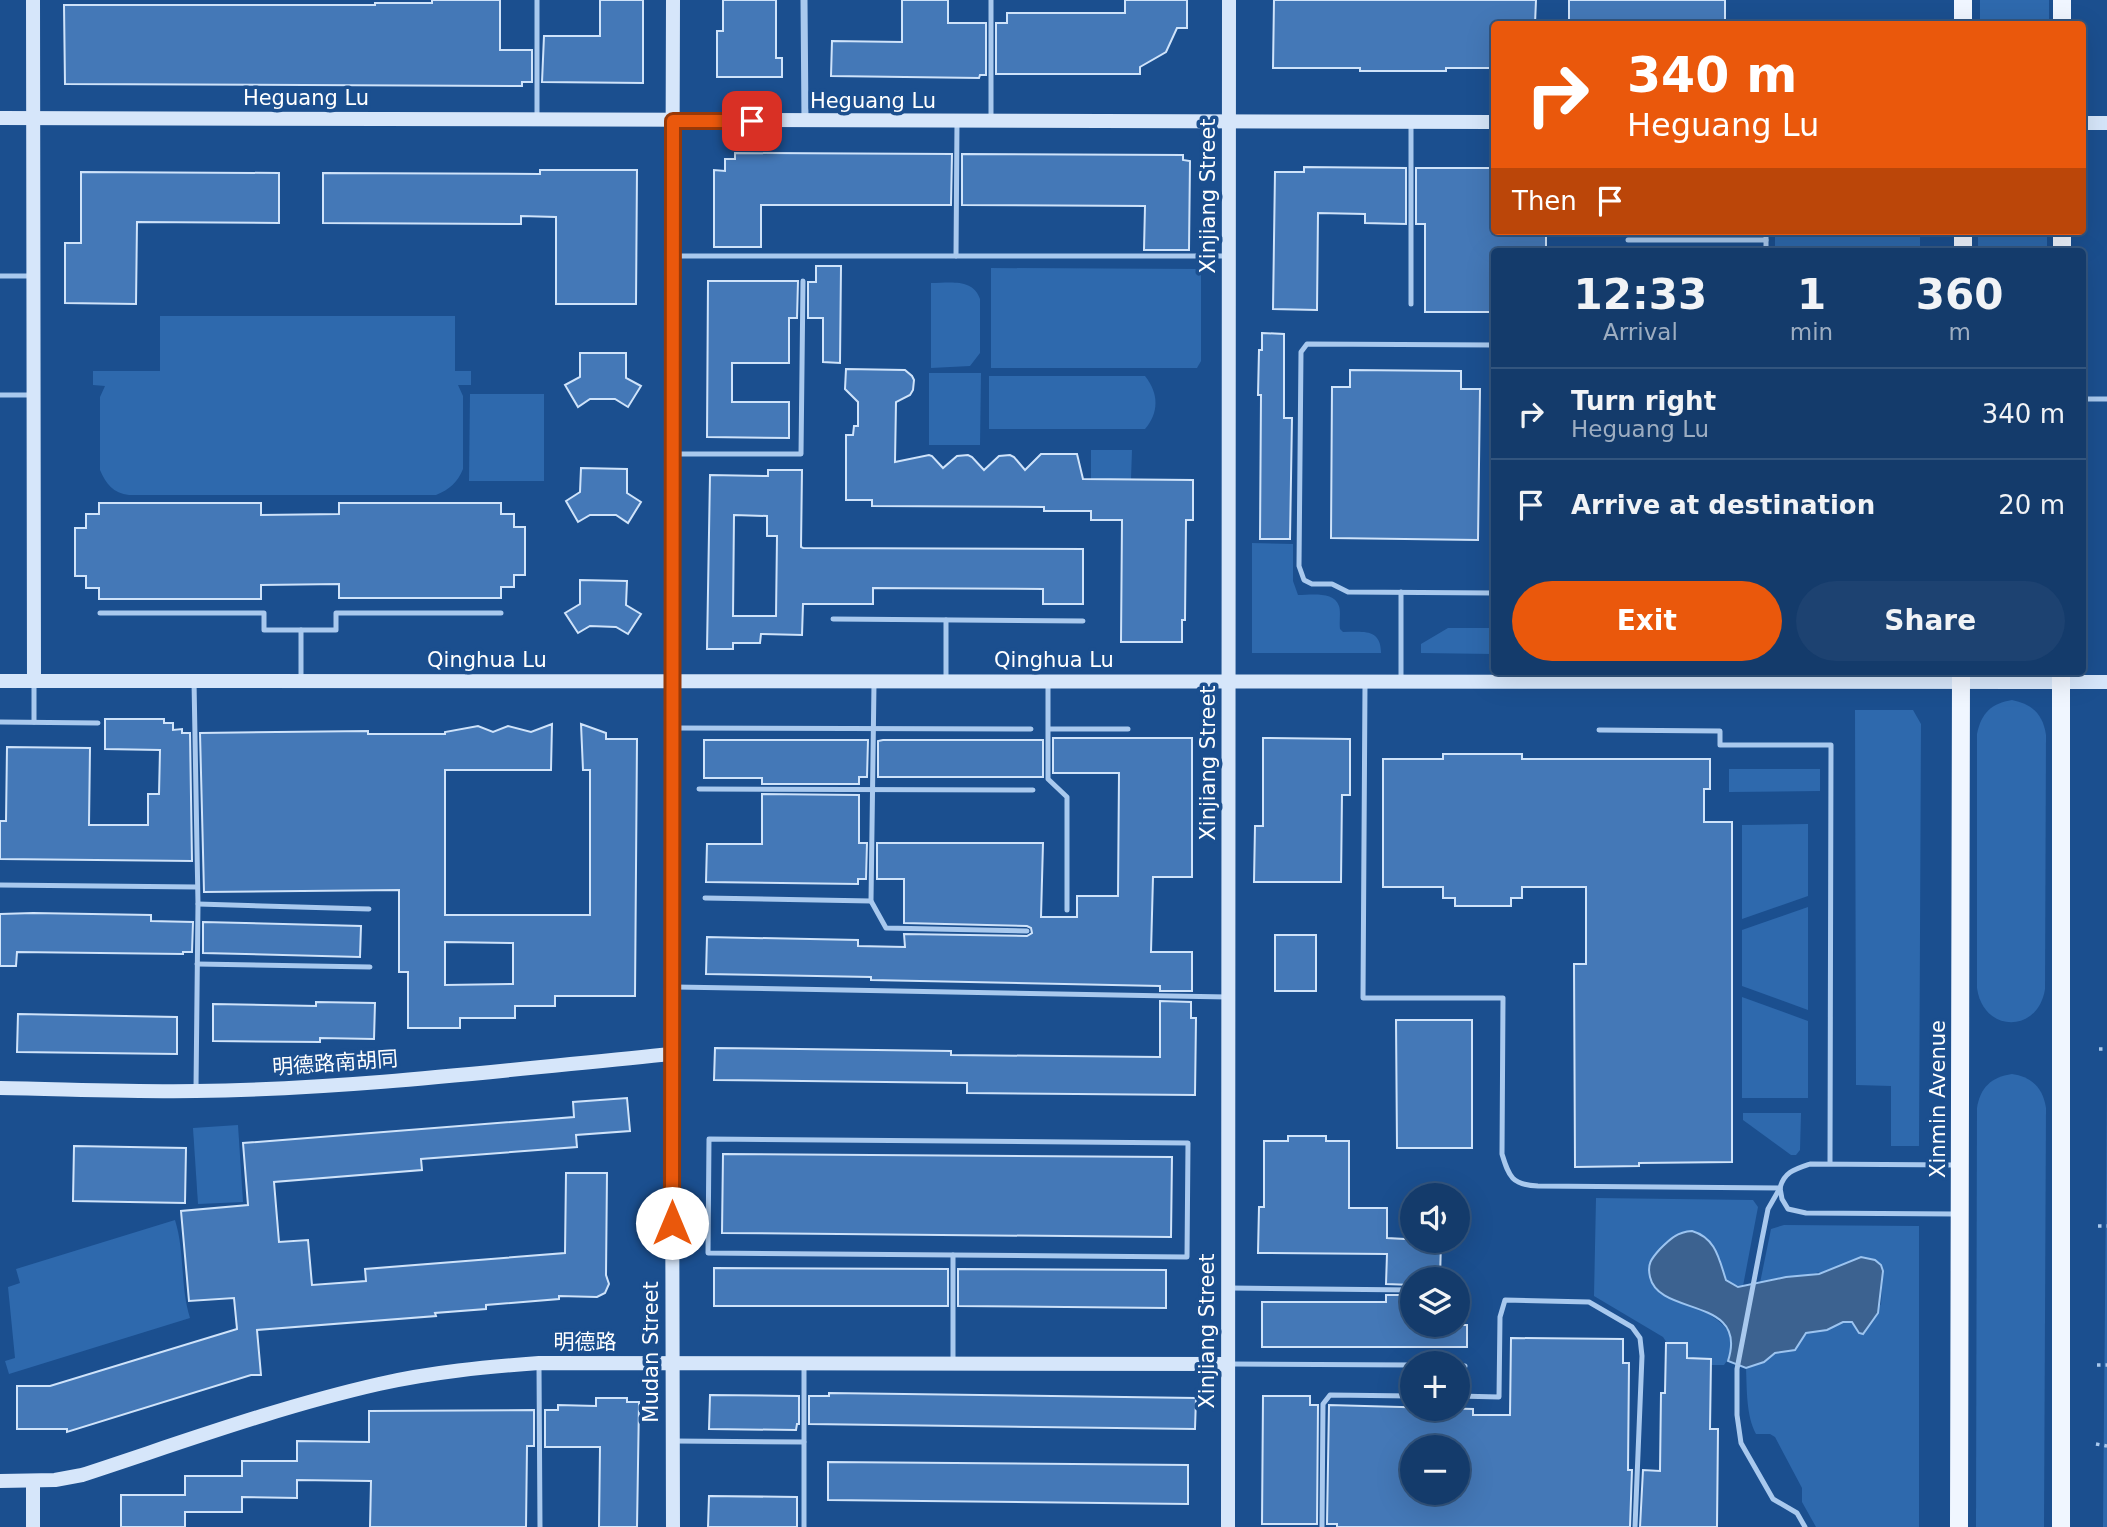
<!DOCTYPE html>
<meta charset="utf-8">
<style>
body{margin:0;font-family:"DejaVu Sans","Noto Sans SC",sans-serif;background:#1d4271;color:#f1f3f6;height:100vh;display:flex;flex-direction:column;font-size:26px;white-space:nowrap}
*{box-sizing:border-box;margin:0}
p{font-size:23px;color:#9dadc1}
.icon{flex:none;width:38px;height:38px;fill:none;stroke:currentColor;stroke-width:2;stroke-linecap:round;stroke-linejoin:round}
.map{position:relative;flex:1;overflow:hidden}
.details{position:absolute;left:1491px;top:248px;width:595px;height:427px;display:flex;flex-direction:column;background:#143b6b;border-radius:7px;box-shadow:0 7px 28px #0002,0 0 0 2px #33557e}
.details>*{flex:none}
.top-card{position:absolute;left:1491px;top:21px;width:595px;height:214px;border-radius:7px;box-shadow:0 7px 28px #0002,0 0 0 2px #33557e;background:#ea580c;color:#fff;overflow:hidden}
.fabs{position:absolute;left:1400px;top:1183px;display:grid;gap:14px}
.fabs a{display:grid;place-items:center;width:70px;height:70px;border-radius:50%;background:#143b6b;box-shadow:0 7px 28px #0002,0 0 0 2px #33557e;font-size:35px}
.pin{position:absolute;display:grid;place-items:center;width:60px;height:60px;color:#fff;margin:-30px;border-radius:14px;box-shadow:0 4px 10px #0006}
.me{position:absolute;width:77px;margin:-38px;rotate:0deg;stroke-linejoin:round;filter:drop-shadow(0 0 5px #0008)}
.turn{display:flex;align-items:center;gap:24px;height:147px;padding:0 21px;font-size:32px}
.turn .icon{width:91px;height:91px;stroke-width:2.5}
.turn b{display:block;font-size:49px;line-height:60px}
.then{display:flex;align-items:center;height:66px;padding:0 21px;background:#0003;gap:14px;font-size:26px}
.eta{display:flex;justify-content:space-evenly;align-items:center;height:119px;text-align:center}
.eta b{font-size:42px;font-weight:700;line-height:49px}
.cta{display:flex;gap:14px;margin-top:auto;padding:14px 21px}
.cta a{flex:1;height:80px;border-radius:42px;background:#ea580c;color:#fff;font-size:28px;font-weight:700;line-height:80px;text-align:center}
.cta a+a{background:#1d4271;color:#f1f3f6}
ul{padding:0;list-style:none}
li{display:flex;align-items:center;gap:21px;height:91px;padding:0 21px;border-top:2px solid #33557e}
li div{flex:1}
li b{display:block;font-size:26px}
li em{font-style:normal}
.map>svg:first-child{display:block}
.green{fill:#2e69ad}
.water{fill:#3c6290;stroke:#9cc4f0;stroke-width:2}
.building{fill:#4478b7;stroke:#cfe3fa;stroke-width:2;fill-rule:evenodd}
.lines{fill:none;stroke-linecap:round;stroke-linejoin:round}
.path{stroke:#a9c9ee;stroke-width:3.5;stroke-dasharray:3.5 5;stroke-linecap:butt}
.lane{stroke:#a9c9ee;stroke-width:5}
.street{stroke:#a9c9ee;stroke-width:7}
.secondary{stroke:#d6e6fa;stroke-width:14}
.primary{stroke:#f0f6ff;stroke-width:18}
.route-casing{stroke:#983908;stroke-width:18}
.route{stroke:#ea580c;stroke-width:12}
.labels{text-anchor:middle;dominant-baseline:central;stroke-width:7;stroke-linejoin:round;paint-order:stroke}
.street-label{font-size:21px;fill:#fff;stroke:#1b4f8f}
</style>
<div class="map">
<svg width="2107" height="1527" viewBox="0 0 2107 1527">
<rect width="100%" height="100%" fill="#1b4f8f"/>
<!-- green -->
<g class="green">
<rect x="1980" y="0" width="69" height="24"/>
<rect x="1775" y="231" width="145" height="21"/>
<rect x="1978" y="231" width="69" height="21"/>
<polygon points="991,268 1201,269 1201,361 1197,368 991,368"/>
<path d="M931 283C950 283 973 278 980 299V353L970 366 931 368Z"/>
<path d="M160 316H455V371H471V385H458L463 396V469C457 483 450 489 436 495H129C113 493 106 484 100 470V397L105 386 93 385V371H160Z"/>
<polygon points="929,373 981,373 980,445 929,445"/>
<path d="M989 376H1145C1159 394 1159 412 1145 429H989Z"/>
<polygon points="470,394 544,394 544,481 469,481"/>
<polygon points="1091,450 1132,450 1131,479 1091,479"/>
<path d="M1252 543 1293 544V581L1298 595C1311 595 1334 591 1339 606 1341 612 1339 622 1340 629L1343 632C1363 632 1381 628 1381 653H1252Z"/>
<polygon points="1448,628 1494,628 1494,654 1421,653 1421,644"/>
<path d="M2012 700C2032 704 2043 714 2046 735L2045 989C2038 1034 1983 1033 1977 988V734C1981 713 1992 703 2012 700Z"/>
<polygon points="1855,710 1913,710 1921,724 1919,1146 1891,1146 1891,1086 1856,1085"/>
<polygon points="1729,769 1820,769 1820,791 1729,792"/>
<polygon points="1808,824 1808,896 1742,919 1742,825"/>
<polygon points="1808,907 1808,1010 1742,986 1742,930"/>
<polygon points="1742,997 1808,1021 1808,1098 1742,1098"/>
<path d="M2012 1074C2032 1077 2043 1088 2046 1108L2044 1527H1976L1977 1108C1980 1088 1991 1077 2012 1074Z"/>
<polygon points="2107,1080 2107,1527 2103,1527"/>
<polygon points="1743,1113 1801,1113 1800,1150 1796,1155 1791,1155 1743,1120"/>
<polygon points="238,1125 243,1202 198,1204 193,1128"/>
<path d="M1596 1198 1753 1200 1758 1207 1743 1286C1725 1286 1723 1273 1720 1258L1674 1235 1649 1264 1657 1290C1682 1303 1758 1323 1724 1365H1711V1359C1690 1359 1675 1357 1663 1337L1594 1296Z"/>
<path d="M175 1220C185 1252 180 1286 190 1318L9 1374 5 1361 15 1358 8 1287 20 1283 16 1269Z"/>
<path d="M1784 1225 1919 1226V1527H1816L1802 1502V1488L1775 1437 1770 1434H1756C1746 1415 1747 1389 1746 1368L1764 1362 1775 1353 1791 1351 1806 1333 1827 1330 1843 1322H1852L1859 1333 1881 1304 1883 1271H1827L1760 1283 1771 1229Z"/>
</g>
<!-- water -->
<path class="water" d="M1692 1231C1716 1238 1719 1259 1726 1280L1738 1287 1786 1277 1819 1274 1861 1257 1875 1260 1881 1265 1883 1271 1878 1313 1863 1334 1859 1333 1852 1322H1843L1827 1330 1806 1333 1795 1350 1775 1353 1764 1362 1746 1368 1728 1361C1749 1296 1659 1317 1650 1277 1647 1264 1651 1259 1660 1249 1670 1239 1677 1232 1692 1231Z"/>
<!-- building -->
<g class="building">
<polygon points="432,0 500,0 500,50 532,50 532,82 522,82 522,86 65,84 64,5 375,5 375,3 432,3"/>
<polygon points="600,0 643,0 643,83 542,82 544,36 600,36"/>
<polygon points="723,0 776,0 776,58 782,58 782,77 717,77 717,31 723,31"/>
<polygon points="902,0 948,0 948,23 986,23 986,75 980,75 979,78 831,76 832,41 902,42"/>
<polygon points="1125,0 1187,0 1187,28 1177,28 1166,52 1140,67 1140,74 996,74 996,23 1007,23 1007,13 1125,13"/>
<polygon points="1274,0 1536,0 1535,24 1494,24 1494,68 1446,68 1446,71 1360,71 1360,68 1273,68"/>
<polygon points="1569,0 1725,0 1725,22 1720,22 1720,24 1569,24"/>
<polygon points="735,153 952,154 951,205 761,205 761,247 714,247 714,170 725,171 725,159 735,159"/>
<polygon points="962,154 1183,155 1183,160 1190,161 1189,250 1144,250 1145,206 962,205"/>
<polygon points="1304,167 1406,168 1406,224 1365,223 1365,214 1318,213 1317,310 1273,309 1275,172 1304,172"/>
<polygon points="1416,168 1494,168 1494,231 1546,231 1546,252 1494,252 1494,312 1425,312 1425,224 1416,224"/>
<polygon points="540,170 637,170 636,304 556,304 556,217 521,216 521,224 323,223 323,173 540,174"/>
<polygon points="81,172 279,173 279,223 137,222 136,304 65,303 65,243 81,243"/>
<polygon points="816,266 841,266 840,363 823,362 823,318 808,318 808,282 816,282"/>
<polygon points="708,281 798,281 797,318 789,318 789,363 732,363 732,402 789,402 789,438 707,437"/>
<polygon points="1262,333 1284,334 1284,418 1292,418 1290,539 1260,539 1261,395 1258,395 1259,350 1262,350"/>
<polygon points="580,353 626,353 626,378 641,386 628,407 615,399 590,399 578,407 565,385 580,377"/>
<polygon points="846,369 905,370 912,376 914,380 913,390 910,395 896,402 895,462 929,455 932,456 943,468 957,456 968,455 972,457 984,470 999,456 1010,455 1014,457 1025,470 1041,454 1077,454 1083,479 1193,480 1193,520 1186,520 1185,620 1182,620 1182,642 1121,642 1122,520 1091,520 1091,511 1044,511 1044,507 872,506 872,500 846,500 846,435 853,435 854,426 858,426 858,402 845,389"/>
<polygon points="1350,370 1461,371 1461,389 1480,389 1478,540 1331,538 1332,387 1350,387"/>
<polygon points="581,468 627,469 627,493 641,502 628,523 616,515 590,515 578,522 566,501 580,492"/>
<path d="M768 470H802L801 547 803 548 1083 549V604H1043V589L873 588V604H803L802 635 761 634 760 643H733V649H707L710 475 768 476ZM734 515 767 516V536H777L776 616H733Z"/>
<polygon points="99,503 261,503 261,515 339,514 339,503 501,503 501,514 514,514 514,527 525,527 525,575 514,575 514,587 501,587 501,598 339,598 339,584 261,585 261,599 99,599 99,588 86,588 86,576 75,576 75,528 86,528 86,514 99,514"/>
<polygon points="580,580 627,581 626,605 641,614 628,634 616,627 590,626 578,633 565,613 580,604"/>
<polygon points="105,719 164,719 164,723 173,723 173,730 182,729 182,733 190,733 192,861 0,859 0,821 6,821 7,747 90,748 89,825 148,825 148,794 159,794 160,750 105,749"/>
<path d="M552 724 551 770H445V915H590V770H583L581 724 606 733V739H637L635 996H555V1006H515V1018H460V1028H408V972H399V890L204 892 200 733 368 731V734H445V732L478 726 493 732 508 726 531 732ZM445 942 513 943V984L445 985Z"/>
<polygon points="1053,738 1192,738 1192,877 1153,877 1151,952 1192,952 1192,991 1160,991 1160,986 871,980 871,977 706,974 707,937 858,940 858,946 905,947 904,934 1027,936 1032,933 1031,928 1027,926 904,923 904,879 877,879 877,843 1043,843 1041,917 1077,917 1077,896 1118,896 1119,773 1053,773"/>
<polygon points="1263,738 1350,739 1350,795 1342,795 1341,882 1254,882 1255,826 1263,826"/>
<polygon points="704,740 868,740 867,777 859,777 859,784 762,784 762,778 704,778"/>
<polygon points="883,740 1043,740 1043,777 878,777 878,741"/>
<polygon points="1443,754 1522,754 1522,759 1710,759 1710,789 1704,789 1704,822 1732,822 1732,1162 1639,1163 1639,1166 1575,1167 1574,964 1586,964 1586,887 1522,887 1522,898 1511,898 1511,906 1455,906 1455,898 1443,898 1443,887 1383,887 1383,759 1443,759"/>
<polygon points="762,794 859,795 859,843 867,843 866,879 858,879 858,884 706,882 707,844 762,844"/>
<polygon points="33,913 151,915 151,921 193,922 192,952 183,952 183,954 17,952 16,966 0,966 0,914"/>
<polygon points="203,922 361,926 360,957 203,953"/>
<rect x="1275" y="935" width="41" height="56"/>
<polygon points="1160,1001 1191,1002 1191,1018 1196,1018 1195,1095 967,1093 967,1083 714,1080 715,1048 951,1051 951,1055 1160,1057"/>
<polygon points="316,1002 375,1003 374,1039 320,1038 320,1042 213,1041 213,1004 316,1006"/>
<polygon points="18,1014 177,1017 177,1054 17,1052"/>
<polygon points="1396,1020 1472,1020 1472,1148 1397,1148"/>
<polygon points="627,1098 630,1131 576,1135 577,1147 421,1159 422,1170 274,1182 279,1242 308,1240 312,1285 366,1281 365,1269 565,1253 566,1173 607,1173 606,1275 609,1284 605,1293 597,1297 559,1296 559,1299 486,1305 486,1309 435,1313 436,1316 257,1330 261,1375 251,1375 67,1432 67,1429 17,1429 17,1386 50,1386 237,1329 234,1298 189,1301 181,1211 248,1205 243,1143 574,1117 573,1102"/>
<polygon points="1288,1136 1326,1136 1326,1141 1349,1141 1349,1208 1387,1208 1387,1238 1441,1241 1440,1279 1412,1279 1412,1285 1386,1284 1387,1254 1258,1253 1259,1207 1264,1207 1264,1141 1288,1141"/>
<polygon points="74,1146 186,1148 185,1203 73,1201"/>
<polygon points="723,1154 1172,1157 1171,1237 722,1233"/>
<polygon points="714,1268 948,1269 948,1306 714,1306"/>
<polygon points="958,1269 1166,1270 1166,1308 958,1306"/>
<polygon points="1386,1295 1412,1295 1412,1325 1467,1325 1467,1347 1262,1347 1262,1302 1386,1302"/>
<path d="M1511 1338 1623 1339V1363H1629L1628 1470H1632L1630 1527H1337V1524H1327L1329 1405 1473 1409V1415H1510ZM1412 1447H1458V1493H1412Z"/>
<polygon points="1666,1343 1687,1343 1687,1358 1711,1359 1710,1429 1718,1429 1717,1527 1640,1527 1643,1470 1660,1471 1661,1393 1665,1393"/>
<polygon points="829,1393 1196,1398 1195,1429 809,1424 809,1396 829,1396"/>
<polygon points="710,1395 799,1396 799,1424 797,1424 796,1430 709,1429"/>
<polygon points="1263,1396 1310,1396 1310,1405 1318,1405 1317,1524 1262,1524"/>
<polygon points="596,1398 627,1398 627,1402 639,1402 637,1527 599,1527 600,1447 545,1447 545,1410 558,1410 558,1405 596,1406"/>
<polygon points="534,1410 534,1446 527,1446 526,1527 370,1527 371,1481 297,1480 297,1498 242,1497 242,1512 185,1512 185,1527 121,1527 121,1495 185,1495 185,1476 242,1476 242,1461 297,1461 297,1441 369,1442 369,1411"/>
<polygon points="828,1462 1188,1465 1188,1504 828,1500"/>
<polygon points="709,1496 797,1497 797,1527 708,1527"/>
</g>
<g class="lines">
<!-- path -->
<g class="path">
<polyline points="2099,1049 2107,1049"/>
<polyline points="2098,1226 2107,1226"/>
<polyline points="2097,1365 2107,1365"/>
<polyline points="2096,1444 2107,1446"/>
</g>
<!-- lane -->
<g class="lane">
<polyline points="537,0 537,117"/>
<polyline points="991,119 991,0"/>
<polyline points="1628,240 1766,240"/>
<polyline points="1766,252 1766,231"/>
<polyline points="672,256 1226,256"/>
<polyline points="956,256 957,122"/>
<polyline points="0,276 32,276"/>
<polyline points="1411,304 1411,122"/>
<polyline points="1494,345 1307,344 1301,352 1299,566 1304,580 1312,584 1332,584 1348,592 1494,593"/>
<polyline points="0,395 32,395"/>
<polyline points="2082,399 2107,399"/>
<polyline points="675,454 801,454 803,281"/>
<polyline points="100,613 264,613 264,630 336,630 336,613 501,613"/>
<polyline points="833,619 1083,621"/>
<polyline points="301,680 301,630"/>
<polyline points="194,681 198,904 196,1088"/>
<polyline points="946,681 946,620"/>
<polyline points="1401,681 1401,592"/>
<polyline points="874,684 871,901 886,928 1027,931"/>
<polyline points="1048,684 1048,779 1067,797 1067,910"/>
<path d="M1365 685 1363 998H1503L1502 1154C1509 1177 1512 1185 1538 1186L1780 1188C1784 1172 1795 1169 1810 1164L1958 1165"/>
<polyline points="0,722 98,723"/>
<polyline points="34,722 34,683"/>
<polyline points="674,728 1031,729"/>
<polyline points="1049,729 1128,729"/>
<polyline points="1599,730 1720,731 1720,745 1831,745 1830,1163"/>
<polyline points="699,789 1033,790"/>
<polyline points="0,885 197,887"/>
<polyline points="705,898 871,901"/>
<polyline points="198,904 369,909"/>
<polyline points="197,964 370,967"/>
<polyline points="675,987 1228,997"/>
<polygon points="709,1139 1188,1143 1187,1257 708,1253"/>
<polyline points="1780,1188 1768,1209 1762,1239 1737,1369 1737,1415 1741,1443 1773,1499 1797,1513 1805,1527"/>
<polyline points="1780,1188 1782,1199 1788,1209 1806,1213 1955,1214"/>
<polyline points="1231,1288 1412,1290"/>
<polyline points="953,1361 953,1255"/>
<polyline points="1231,1364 1412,1365"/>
<polyline points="539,1366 540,1527"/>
<polyline points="1458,1366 1465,1366"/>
<polyline points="1458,1396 1499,1397 1500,1317 1505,1300 1589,1302 1632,1327 1640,1338 1642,1356 1635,1527"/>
<polyline points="674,1441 804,1442"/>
<polyline points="804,1527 804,1366"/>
<polyline points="1322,1527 1323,1404 1330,1395 1412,1396"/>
</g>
<!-- street -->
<polyline class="street" points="804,0 805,121"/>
<!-- secondary -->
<g class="secondary">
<polyline points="33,0 34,681"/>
<polyline points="0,118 1494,122"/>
<polyline points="2082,123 2107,123"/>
<polyline points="0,681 2107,682"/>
<path d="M0 1088C65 1089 131 1092 196 1091 355 1089 514 1069 672 1054"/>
<path d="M0 1481 55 1480 82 1475C180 1443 278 1407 379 1384 432 1372 485 1367 539 1363L1228 1364"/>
<polyline points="33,1527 33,1481"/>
<polyline points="673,1527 671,681 673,0"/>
<polyline points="1228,1527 1229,0"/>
</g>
<!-- primary -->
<g class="primary">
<polyline points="1963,24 1963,0"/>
<polyline points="2062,24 2062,0"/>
<polyline points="1963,252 1963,231"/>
<polyline points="2062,252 2062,231"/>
<polyline points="1959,1527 1961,672"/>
<polyline points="2061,1527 2061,672"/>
</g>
</g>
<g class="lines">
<defs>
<polyline id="route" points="672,1223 673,121 752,121"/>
</defs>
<!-- route casing -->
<use href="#route" class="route-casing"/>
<!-- route -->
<use href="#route" class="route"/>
</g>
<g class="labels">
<!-- street labels -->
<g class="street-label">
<text x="306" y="98">Heguang Lu</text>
<text x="873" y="101">Heguang Lu</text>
<text transform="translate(1208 196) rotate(-90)">Xinjiang Street</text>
<text x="487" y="660">Qinghua Lu</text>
<text x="1054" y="660">Qinghua Lu</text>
<text transform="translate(1208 763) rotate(-90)">Xinjiang Street</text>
<text transform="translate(335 1063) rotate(-4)">明德路南胡同</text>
<text transform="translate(1938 1099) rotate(-90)">Xinmin Avenue</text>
<text transform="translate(1207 1331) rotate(-90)">Xinjiang Street</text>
<text x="585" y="1342">明德路</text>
<text transform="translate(651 1352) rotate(-90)">Mudan Street</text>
</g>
</g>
</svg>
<div class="fabs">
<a><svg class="icon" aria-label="sound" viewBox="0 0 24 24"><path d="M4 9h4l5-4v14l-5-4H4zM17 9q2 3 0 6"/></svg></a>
<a><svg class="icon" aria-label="layers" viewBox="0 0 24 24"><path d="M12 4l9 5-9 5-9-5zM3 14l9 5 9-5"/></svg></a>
<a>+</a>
<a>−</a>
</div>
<div class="pin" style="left:752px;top:121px;background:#d93025"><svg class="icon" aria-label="arrive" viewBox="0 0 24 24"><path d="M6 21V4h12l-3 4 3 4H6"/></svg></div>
<svg class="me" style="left:672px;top:1223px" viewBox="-20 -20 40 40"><circle r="19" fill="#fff"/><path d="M0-13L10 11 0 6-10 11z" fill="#ea580c"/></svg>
<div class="top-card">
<div class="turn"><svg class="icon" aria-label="right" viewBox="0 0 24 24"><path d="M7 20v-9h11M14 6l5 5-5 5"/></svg><div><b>340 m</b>Heguang Lu</div></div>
<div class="then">Then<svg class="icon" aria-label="arrive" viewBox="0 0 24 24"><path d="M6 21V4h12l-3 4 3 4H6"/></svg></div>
</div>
<section class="details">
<div class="eta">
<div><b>12:33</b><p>Arrival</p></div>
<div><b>1</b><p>min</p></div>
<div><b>360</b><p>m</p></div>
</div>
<ul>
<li><svg class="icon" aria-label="right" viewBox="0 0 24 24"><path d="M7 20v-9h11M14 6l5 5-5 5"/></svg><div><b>Turn right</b><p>Heguang Lu</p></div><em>340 m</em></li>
<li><svg class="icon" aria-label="arrive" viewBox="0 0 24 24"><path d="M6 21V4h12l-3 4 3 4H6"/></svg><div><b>Arrive at destination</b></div><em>20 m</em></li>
</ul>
<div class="cta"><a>Exit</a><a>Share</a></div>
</section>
</div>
